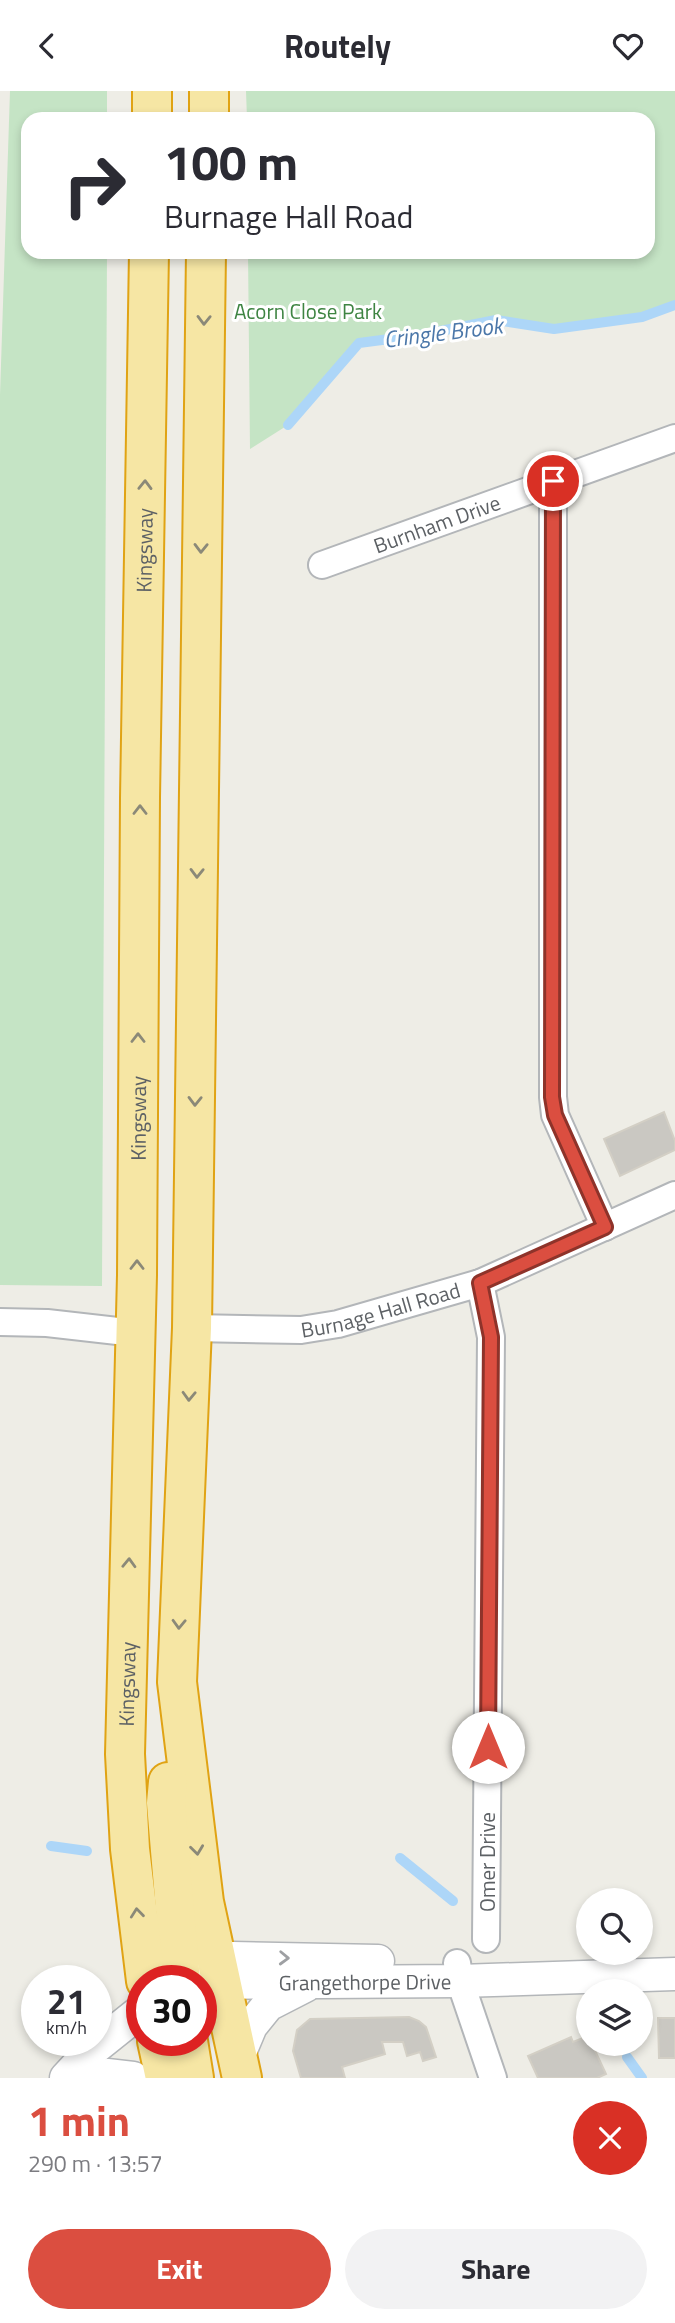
<!DOCTYPE html>
<meta charset="utf-8">
<style>
body{margin:0;font-family:"Titillium Web",sans-serif;background:#f2f2f3;color:#2b2b33;height:100vh;display:flex;flex-direction:column;font-size:26px;white-space:nowrap}
*{box-sizing:border-box;margin:0}
p{font-size:23px;color:#7c7c81}
.icon{flex:none;width:38px;height:38px;fill:none;stroke:currentColor;stroke-width:2;stroke-linecap:round;stroke-linejoin:round}
.map{position:relative;height:1987px;overflow:hidden}
.sheet{display:flex;flex-direction:column;background:#fff;flex:1}
.sheet>*{flex:none}
.banner{position:absolute;left:21px;top:21px;width:634px;height:147px;border-radius:21px;box-shadow:0 4px 10px #0003;background:#fff;color:#2b2b33;overflow:hidden}
.buttons{position:absolute;left:576px;top:1797px;display:grid;gap:14px}
.buttons a{display:grid;place-items:center;width:77px;height:77px;border-radius:50%;background:#fff;box-shadow:0 4px 10px #0003;font-size:35px}
.speed{position:absolute;left:21px;top:1874px;display:flex;gap:14px;font-size:35px;font-weight:700;text-align:center}
.speed>*{display:grid;place-content:center;width:91px;height:91px;border-radius:50%;background:#fff;box-shadow:0 4px 10px #0003;line-height:1}
.speed small{font-size:18px;font-weight:400}
.speed .limit{border:10px solid #d22;background:#fff;color:#111}
.pin{position:absolute;display:grid;place-items:center;width:60px;height:60px;color:#fff;margin:-30px;border:4px solid #fff;border-radius:50%;box-shadow:0 2px 7px #0007}
.me{position:absolute;width:77px;margin:-38px;rotate:0deg;stroke-linejoin:round;filter:drop-shadow(0 0 5px #0008)}
.turn{display:flex;align-items:center;gap:24px;height:147px;padding:0 28px;font-size:32px}
.turn .icon{width:91px;height:91px;stroke-width:2.5}
.turn b{display:block;font-size:49px;line-height:60px}
.round{display:grid;place-items:center;flex:none;width:74px;height:74px;border-radius:37px;background:#f2f2f3}
.headline{display:flex;align-items:center;justify-content:space-between;height:119px;padding:0 28px}
h1{font-size:42px;font-weight:700;line-height:52px;color:#db4e40}
.primary-button{display:flex;gap:14px;margin-top:auto;padding:14px 28px}
.primary-button a{flex:1;height:80px;border-radius:42px;background:#db4e40;color:#fff;font-size:28px;font-weight:700;line-height:80px;text-align:center}
.primary-button a+a{background:#f2f2f3;color:#2b2b33}
header{display:flex;justify-content:space-between;align-items:center;height:91px;padding:0 28px;background:#fff;font-size:32px;font-weight:700}
.map>svg:first-child{display:block}
.green{fill:#c5e4c5}
.lines{fill:none;stroke-linecap:round;stroke-linejoin:round}
.stream{stroke:#add6f8;stroke-width:10}
.building{fill:#cac8c2;stroke:#d3cfc5;stroke-width:2}
.minor-casing{stroke:#b3b6b9;stroke-width:30}
.tertiary-casing{stroke:#b3b6b9;stroke-width:35}
.trunk-casing{stroke:#e0a314;stroke-width:42}
.minor{stroke:#fff;stroke-width:26}
.tertiary{stroke:#fff;stroke-width:32}
.trunk{stroke:#f6e6a4;stroke-width:38}
.oneway{stroke:#8b8978}
.oneway2{stroke:#9ea0a3}
.route-casing{stroke:#8e332a;stroke-width:18}
.route{stroke:#db4e40;stroke-width:12}
.labels{text-anchor:middle;dominant-baseline:central;stroke-width:6;stroke-linejoin:round;paint-order:stroke}
.park-label{font-size:21px;fill:#3e8442;stroke:#fff}
.street-label{font-size:21px;fill:#5d6165;stroke:#fff}
.water-label{font-size:23px;font-style:italic;fill:#4b77a9;stroke:#fff}
</style>
<header><svg class="icon" aria-label="back" viewBox="0 0 24 24"><path d="M15 5l-7 7 7 7"/></svg>Routely<svg class="icon" aria-label="heart" viewBox="0 0 24 24"><path d="M12 20l-8-8c-3-5 5-10 8-4 3-6 11-1 8 4z"/></svg></header>
<div class="map">
<svg width="675" height="1987" viewBox="0 0 675 1987">
<rect width="100%" height="100%" fill="#eeede6"/>
<!-- green -->
<g class="green">
<polygon points="10,0 107,0 107,28 28,28 28,161 107,161 102,1195 0,1194 0,304"/>
<polygon points="246,0 675,0 675,214 642,226 554,238 496,229 420,244 359,252 288,334 250,358 248,161 648,161 648,28 247,28"/>
</g>
<g class="lines">
<!-- stream -->
<g class="stream">
<polyline points="288,334 359,252 420,244 496,229 554,238 642,226 675,214"/>
<polyline points="51,1755 87,1760"/>
<polyline points="400,1767 453,1810"/>
<polyline points="627,1966 642,1987"/>
</g>
</g>
<!-- building -->
<g class="building">
<polygon points="664,1021 675,1050 675,1059 620,1085 604,1048"/>
<polygon points="409,1926 419,1930 426,1936 436,1966 423,1970 420,1961 407,1965 403,1951 382,1951 385,1963 342,1976 345,1987 301,1987 293,1960 297,1939 310,1928"/>
<polygon points="658,1927 675,1927 675,1967 659,1967"/>
<polygon points="588,1945 588,1953 592,1953 606,1983 597,1987 538,1987 528,1965 571,1946 573,1951"/>
</g>
<g class="lines">
<defs>
<g id="minor">
<polyline points="553,390 553,1006 555,1024 605,1136"/>
<path id="s1" d="M322 474 675 347"/>
<polyline points="480,1192 491,1246 486,1848"/>
<polyline points="0,1231 47,1232 135,1242"/>
<path id="s2" d="M192 1237 301 1239 338 1233 480 1192 675 1104"/>
<polyline points="457,1872 460,1890 493,1987"/>
</g>
<g id="tertiary">
<polyline points="196,1883 217,1872 233,1867 378,1870"/>
<path id="s3" d="M201 1892 460 1890 675 1883"/>
<polyline points="238,1966 251,1935 268,1914 305,1895"/>
<polyline points="66,1987 92,1959 142,1919"/>
<polyline points="96,1987 107,1984 133,1987"/>
</g>
<g id="trunk">
<polyline points="152,28 152,0"/>
<polyline points="209,28 209,0"/>
<polyline points="206,161 192,1237 177,1591 204,1811 242,1987"/>
<polyline points="168,1691 166,1712 181,1890"/>
<path id="s4" d="M146 1890 130 1758 125 1663 137 1184 140 707 149 161"/>
<polyline points="157,1950 165,1987"/>
<polyline points="188,1950 194,1987"/>
</g>
</defs>
<!-- minor casing -->
<use href="#minor" class="minor-casing"/>
<!-- tertiary casing -->
<use href="#tertiary" class="tertiary-casing"/>
<!-- trunk casing -->
<use href="#trunk" class="trunk-casing"/>
<!-- minor -->
<use href="#minor" class="minor"/>
<!-- tertiary -->
<use href="#tertiary" class="tertiary"/>
<!-- trunk -->
<use href="#trunk" class="trunk"/>
</g>
<!-- one-way arrows -->
<defs><path id="oneway-chevron" d="M-2-3.5L2.5 0L-2 3.5" fill="none" stroke-width="1.6" stroke-linecap="round" stroke-linejoin="round" transform="scale(1.75)"/></defs>
<g class="oneway">
<use href="#oneway-chevron" transform="translate(204 229) rotate(91)"/>
<use href="#oneway-chevron" transform="translate(145 394) rotate(-89)"/>
<use href="#oneway-chevron" transform="translate(201 457) rotate(91)"/>
<use href="#oneway-chevron" transform="translate(140 719) rotate(-90)"/>
<use href="#oneway-chevron" transform="translate(197 782) rotate(91)"/>
<use href="#oneway-chevron" transform="translate(138 947) rotate(-90)"/>
<use href="#oneway-chevron" transform="translate(195 1010) rotate(91)"/>
<use href="#oneway-chevron" transform="translate(137 1174) rotate(-90)"/>
<use href="#oneway-chevron" transform="translate(189 1305) rotate(92)"/>
<use href="#oneway-chevron" transform="translate(129 1472) rotate(-88)"/>
<use href="#oneway-chevron" transform="translate(179 1533) rotate(92)"/>
<use href="#oneway-chevron" transform="translate(197 1759) rotate(83)"/>
<use href="#oneway-chevron" transform="translate(137 1822) rotate(-96)"/>
</g>
<use class="oneway2" href="#oneway-chevron" transform="translate(284 1867) rotate(2)"/>
<g class="lines">
<defs>
<polyline id="route" points="488,1656 491,1246 480,1192 605,1136 555,1024 552,1006 553,390"/>
</defs>
<!-- route casing -->
<use href="#route" class="route-casing"/>
<!-- route -->
<use href="#route" class="route"/>
</g>
<g class="labels">
<!-- park labels -->
<g class="park-label">
<text x="308" y="220">Acorn Close Park</text>
</g>
<!-- street labels -->
<g class="street-label">
<text stroke="none"><textPath href="#s1" startOffset="122">Burnham Drive</textPath></text>
<text stroke="none"><textPath href="#s4" startOffset="1432">Kingsway</textPath></text>
<text stroke="none"><textPath href="#s4" startOffset="864">Kingsway</textPath></text>
<text stroke="none"><textPath href="#s2" startOffset="191">Burnage Hall Road</textPath></text>
<text stroke="none"><textPath href="#s4" startOffset="298">Kingsway</textPath></text>
<text transform="translate(487 1771) rotate(-90)">Omer Drive</text>
<text stroke="none"><textPath href="#s3" startOffset="164">Grangethorpe Drive</textPath></text>
</g>
<!-- water labels -->
<g class="water-label">
<text transform="translate(443 241) rotate(-7)">Cringle Brook</text>
</g>
</g>
</svg>
<div class="buttons">
<a><svg class="icon" aria-label="search" viewBox="0 0 24 24"><circle cx="10" cy="10" r="6"/><path d="M15 15l6 6"/></svg></a>
<a><svg class="icon" aria-label="layers" viewBox="0 0 24 24"><path d="M12 4l9 5-9 5-9-5zM3 14l9 5 9-5"/></svg></a>
</div>
<div class="speed"><div>21<small>km/h</small></div><div class="limit">30</div></div>
<div class="pin" style="left:553px;top:390px;background:#d93025"><svg class="icon" aria-label="arrive" viewBox="0 0 24 24"><path d="M6 21V4h12l-3 4 3 4H6"/></svg></div>
<svg class="me" style="left:488px;top:1656px" viewBox="-20 -20 40 40"><circle r="19" fill="#fff"/><path d="M0-13L10 11 0 6-10 11z" fill="#db4e40"/></svg>
<div class="banner">
<div class="turn"><svg class="icon" aria-label="right" viewBox="0 0 24 24"><path d="M7 20v-9h11M14 6l5 5-5 5"/></svg><div><b>100 m</b>Burnage Hall Road</div></div>
</div>
</div>
<section class="sheet">
<div class="headline"><div><h1>1 min</h1><p>290 m · 13:57</p></div><a class="round" style="background:#d93025;color:#fff"><svg class="icon" aria-label="close" viewBox="0 0 24 24"><path d="M6 6l12 12M18 6L6 18"/></svg></a></div>
<div class="primary-button"><a>Exit</a><a>Share</a></div>
</section>
